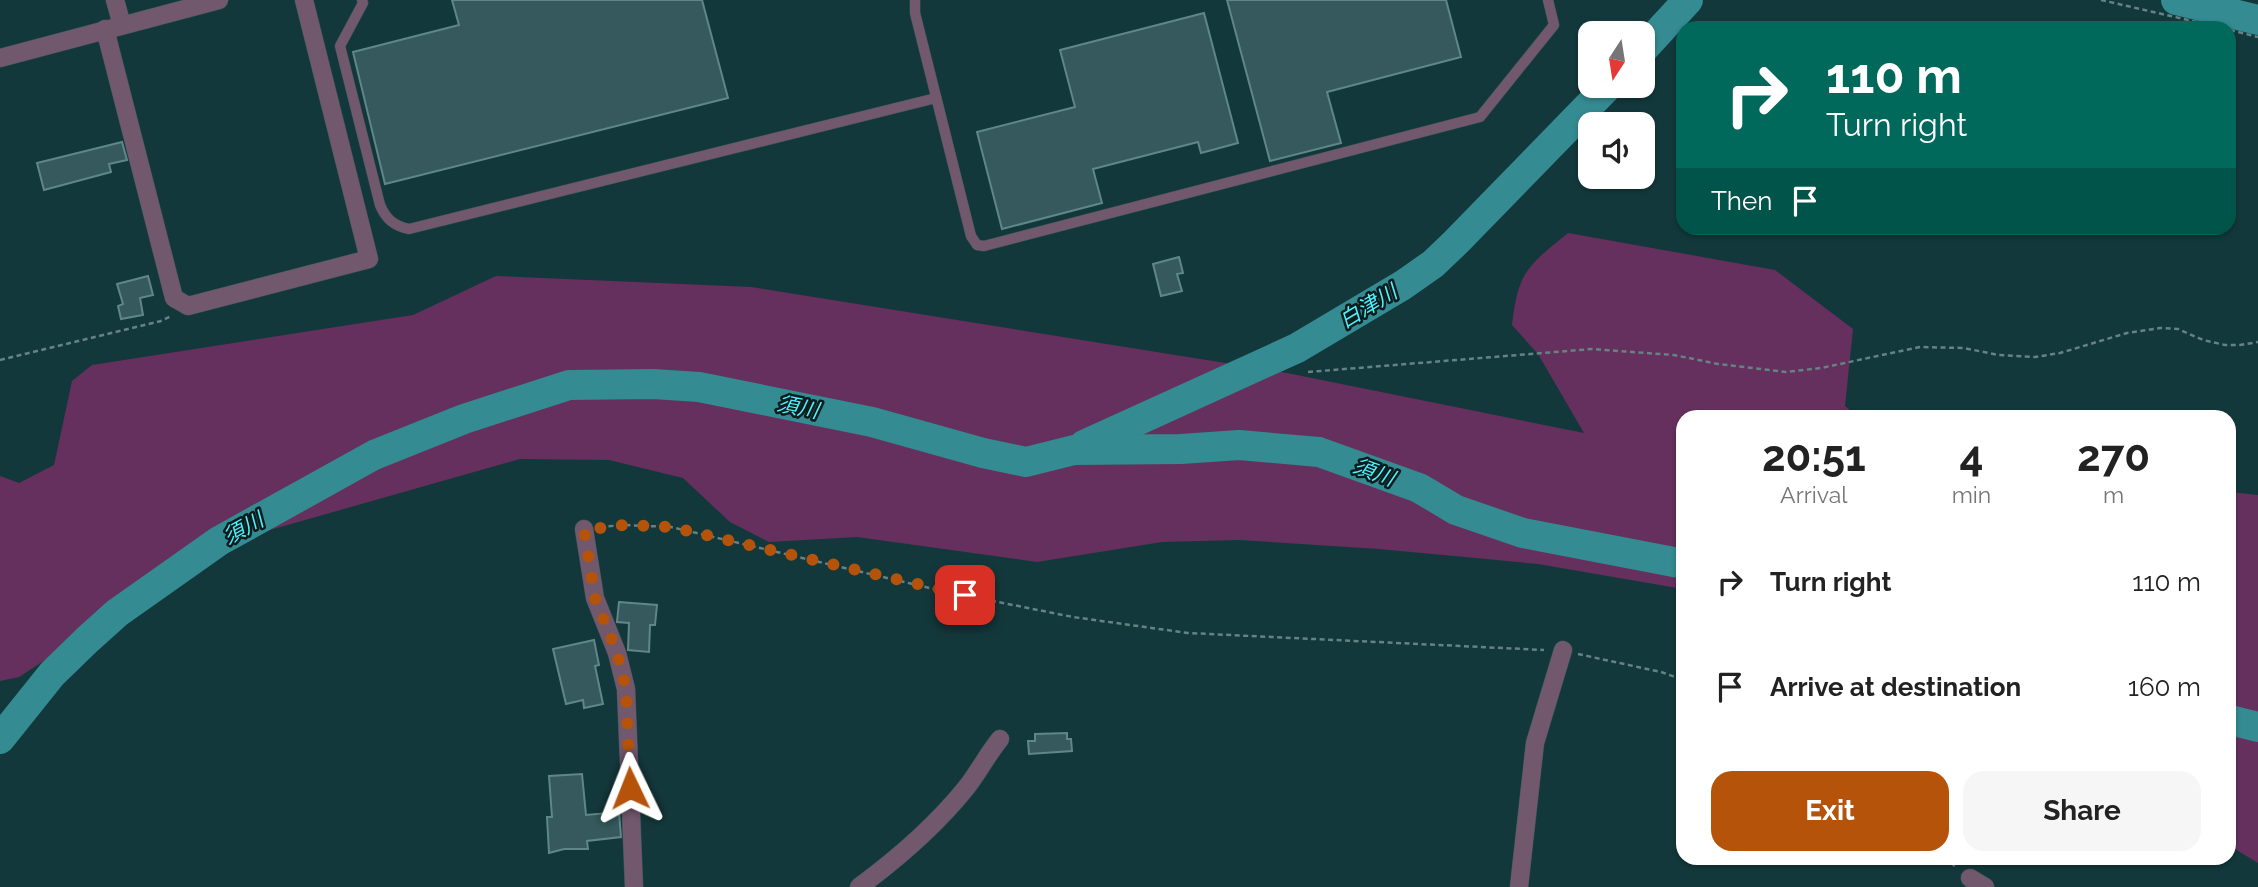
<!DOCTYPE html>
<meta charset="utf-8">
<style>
body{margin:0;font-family:Raleway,"Noto Sans JP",sans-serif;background:#f6f6f6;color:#222;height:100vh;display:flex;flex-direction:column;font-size:26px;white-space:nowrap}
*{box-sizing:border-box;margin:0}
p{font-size:23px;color:#767676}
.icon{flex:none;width:38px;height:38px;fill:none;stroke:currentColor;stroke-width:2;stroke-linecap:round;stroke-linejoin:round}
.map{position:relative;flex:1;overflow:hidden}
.sheet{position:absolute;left:1676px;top:410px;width:560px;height:455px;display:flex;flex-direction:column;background:#fff;border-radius:21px;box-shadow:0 2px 5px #0004}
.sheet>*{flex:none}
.top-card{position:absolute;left:1676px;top:21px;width:560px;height:214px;border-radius:21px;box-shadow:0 2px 5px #0004;background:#00695c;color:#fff;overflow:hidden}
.needle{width:46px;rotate:192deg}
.tools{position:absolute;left:1578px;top:21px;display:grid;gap:14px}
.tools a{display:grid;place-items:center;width:77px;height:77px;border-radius:14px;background:#fff;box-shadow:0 2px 5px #0004;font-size:35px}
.pin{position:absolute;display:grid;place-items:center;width:60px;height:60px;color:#fff;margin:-30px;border-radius:14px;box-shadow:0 4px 10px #0006}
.me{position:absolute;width:77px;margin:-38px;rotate:358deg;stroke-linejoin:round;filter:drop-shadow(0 0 5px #0008)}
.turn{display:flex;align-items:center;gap:24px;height:147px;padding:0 35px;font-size:32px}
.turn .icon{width:91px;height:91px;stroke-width:2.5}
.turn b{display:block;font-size:49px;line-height:60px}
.then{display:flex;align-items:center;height:66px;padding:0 35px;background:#0003;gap:14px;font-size:26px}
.eta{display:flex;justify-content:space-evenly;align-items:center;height:119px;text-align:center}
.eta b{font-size:42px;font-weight:700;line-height:49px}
.button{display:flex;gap:14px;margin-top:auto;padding:14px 35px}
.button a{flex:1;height:80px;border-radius:21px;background:#b45309;color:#fff;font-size:28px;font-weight:700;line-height:80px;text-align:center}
.button a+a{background:#f6f6f6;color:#222}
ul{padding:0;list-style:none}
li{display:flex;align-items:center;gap:21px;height:105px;padding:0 35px}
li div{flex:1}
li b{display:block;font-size:26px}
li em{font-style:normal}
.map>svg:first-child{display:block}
.green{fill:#65305d}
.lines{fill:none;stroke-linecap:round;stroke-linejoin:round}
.river{stroke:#348b91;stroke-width:30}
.building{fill:#35595c;stroke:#618689;stroke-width:2}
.lane-casing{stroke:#335457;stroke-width:11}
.street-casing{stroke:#335457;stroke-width:19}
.path{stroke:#658285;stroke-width:2.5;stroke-dasharray:5 3.5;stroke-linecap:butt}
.lane{stroke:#72586d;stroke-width:10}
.street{stroke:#72586d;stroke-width:18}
.route{stroke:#b45309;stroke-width:12;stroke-dasharray:0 21.6}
.labels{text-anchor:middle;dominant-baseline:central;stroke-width:5;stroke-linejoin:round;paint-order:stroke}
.water-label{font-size:21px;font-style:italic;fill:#4ff1fe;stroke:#0d1c1d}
</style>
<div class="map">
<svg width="2258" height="887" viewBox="0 0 2258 887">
<rect width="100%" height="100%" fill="#13383b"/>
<!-- green -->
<g class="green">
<path d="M1568 233 1775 270 1853 329 1845 406 1857 416H1684L1683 589 1538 564 1379 549 1239 540 1162 542 1037 562 857 537 769 542 730 522 683 478 609 460 520 459 224 543 19 677 0 681V476L19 483 54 465 72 381 92 365 413 315 496 276 751 287 1287 373 1584 433 1538 354 1512 325C1518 271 1528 266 1568 233Z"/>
<polygon points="2230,492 2258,495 2258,863 2230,846"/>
</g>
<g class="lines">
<!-- river -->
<g class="river">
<polyline points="2176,0 2258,20"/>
<polyline points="1643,49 1688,0"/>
<polyline points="1084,445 1297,348 1403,285 1433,264 1456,242 1608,86"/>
<polyline points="2230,720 2258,727"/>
<polyline points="0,739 52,674 87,640 117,613 219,541 374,455 464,419 569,385 653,384 699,387 872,422 983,453 1026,462 1074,450 1181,449 1239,445 1319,452 1419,488 1456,510 1523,533 1684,564"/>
</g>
</g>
<!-- building -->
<g class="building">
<polygon points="452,0 702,0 728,98 385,184 353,52 459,25"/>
<polygon points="1227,0 1446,0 1461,57 1327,92 1341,143 1270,161"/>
<polygon points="1204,13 1238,143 1201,153 1198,142 1093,169 1102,203 1002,229 977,132 1075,107 1060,50"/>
<polygon points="122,142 127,160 109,164 111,172 44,190 37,163"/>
<polygon points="1179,257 1183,273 1177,274 1182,291 1161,296 1153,264"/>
<polygon points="148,276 153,295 140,298 143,315 121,319 118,306 123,304 117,284"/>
<polygon points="619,602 657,605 655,625 650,625 649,652 628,650 629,623 617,622"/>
<polygon points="594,640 599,665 595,666 603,704 584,708 583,700 566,704 553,649"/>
<polygon points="1067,733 1067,739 1071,739 1072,751 1029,754 1028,741 1035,741 1035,734"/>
<polygon points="582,774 586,815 619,812 621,837 587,841 588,849 564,849 549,853 547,817 552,817 549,776"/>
</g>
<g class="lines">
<defs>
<g id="lane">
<path d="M362 0 363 3 340 46 380 205C386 219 394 226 409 229L936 98"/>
<polyline points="915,0 915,13 971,236 977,245 984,246 1480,117 1554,25 1548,0"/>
</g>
<g id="street">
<polyline points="115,0 122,25"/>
<polyline points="105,29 174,298 188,306 369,259 304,0"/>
<polyline points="0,58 219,0"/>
<polyline points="584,529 595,598 617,653 626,689 634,887"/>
<polyline points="1970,878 1985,887"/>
<path d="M859 887C897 859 936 825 966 788 978 773 987 755 1000 739"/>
<polyline points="1519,887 1535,743 1563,650"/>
</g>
</defs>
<!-- lane casing -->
<use href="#lane" class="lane-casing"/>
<!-- street casing -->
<use href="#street" class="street-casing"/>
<!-- path -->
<g class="path">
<polyline points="2101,0 2223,28"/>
<polyline points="2230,30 2258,37"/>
<polyline points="0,360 161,321 171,316"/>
<polyline points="1308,372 1592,349 1674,355 1718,364 1786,372 1821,368 1920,347 1964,348 1998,355 2035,357 2060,353 2127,333 2160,328 2178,329 2203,340 2225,345 2240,345 2258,342"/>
<polyline points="600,527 624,525 671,527 938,590 1073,617 1188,633 1544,650"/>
<polyline points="1578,654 1661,672 1684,680"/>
<polyline points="1944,858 1956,867"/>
</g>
<!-- lane -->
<use href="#lane" class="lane"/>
<!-- street -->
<use href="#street" class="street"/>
</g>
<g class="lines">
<!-- route -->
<polyline class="route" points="630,788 626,689 617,653 595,598 584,530 624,525 671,527 965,595"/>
</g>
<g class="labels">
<!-- water labels -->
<g class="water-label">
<text transform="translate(1368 306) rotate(-31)">白津川</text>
<text transform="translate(798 407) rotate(11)">須川</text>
<text transform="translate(1374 472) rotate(20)">須川</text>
<text transform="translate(243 528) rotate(-29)">須川</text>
</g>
</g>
</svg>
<div class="tools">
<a><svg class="needle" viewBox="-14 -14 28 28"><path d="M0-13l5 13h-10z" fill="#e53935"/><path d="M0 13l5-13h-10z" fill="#767676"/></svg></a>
<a><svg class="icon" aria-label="sound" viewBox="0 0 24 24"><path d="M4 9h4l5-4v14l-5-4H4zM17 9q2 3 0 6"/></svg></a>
</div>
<div class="pin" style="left:965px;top:595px;background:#d93025"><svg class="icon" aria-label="arrive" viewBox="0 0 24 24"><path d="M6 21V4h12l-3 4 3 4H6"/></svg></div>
<svg class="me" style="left:630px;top:788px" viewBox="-20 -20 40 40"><path d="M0-17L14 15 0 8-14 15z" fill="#b45309" stroke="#fff" stroke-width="4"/></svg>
<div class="top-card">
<div class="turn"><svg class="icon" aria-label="right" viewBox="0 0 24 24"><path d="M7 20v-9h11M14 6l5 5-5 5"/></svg><div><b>110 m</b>Turn right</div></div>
<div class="then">Then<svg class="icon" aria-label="arrive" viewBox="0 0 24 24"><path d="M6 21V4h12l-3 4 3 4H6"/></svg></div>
</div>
<section class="sheet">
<div class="eta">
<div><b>20:51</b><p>Arrival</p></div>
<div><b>4</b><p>min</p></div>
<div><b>270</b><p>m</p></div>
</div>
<ul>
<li><svg class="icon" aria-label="right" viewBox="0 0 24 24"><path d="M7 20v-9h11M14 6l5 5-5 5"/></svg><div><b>Turn right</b></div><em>110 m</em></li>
<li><svg class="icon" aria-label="arrive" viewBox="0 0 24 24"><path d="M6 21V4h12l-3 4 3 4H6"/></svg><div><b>Arrive at destination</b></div><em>160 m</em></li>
</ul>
<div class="button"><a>Exit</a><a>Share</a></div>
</section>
</div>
